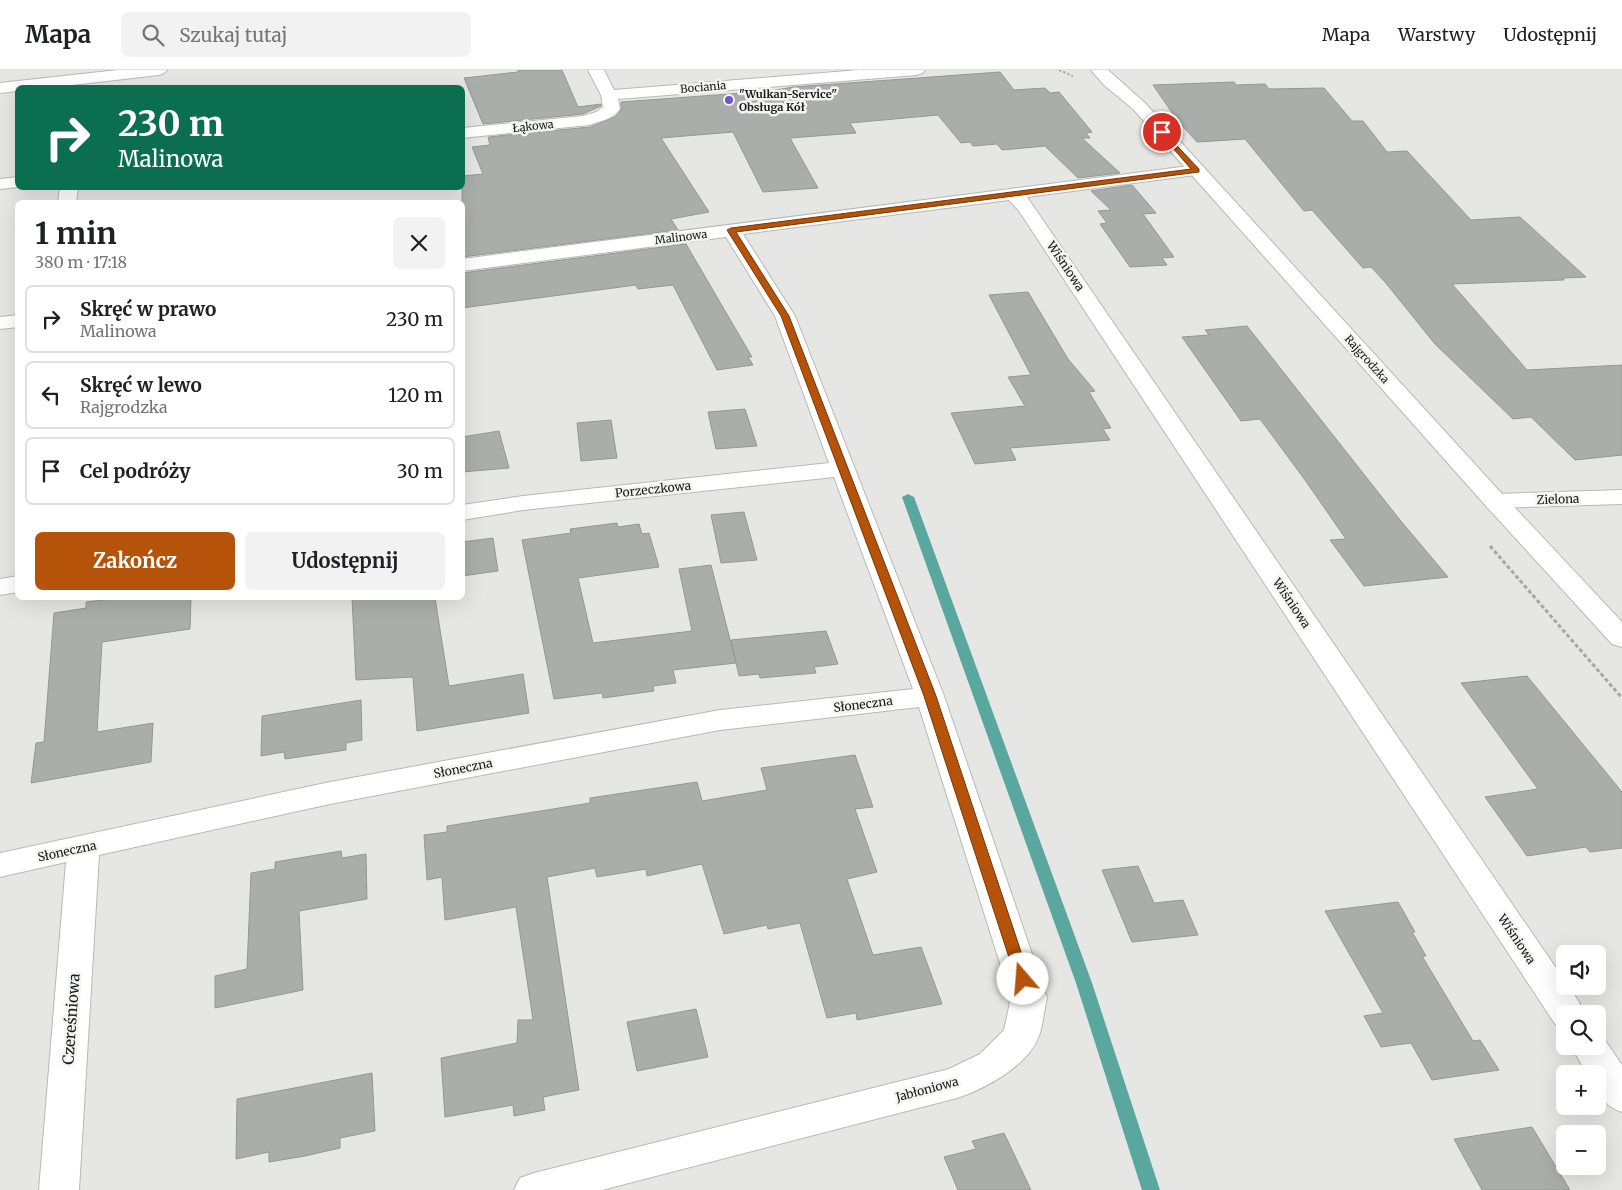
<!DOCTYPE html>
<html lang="pl">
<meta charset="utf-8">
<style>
body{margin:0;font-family:Merriweather,serif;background:#f2f2f2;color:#202124;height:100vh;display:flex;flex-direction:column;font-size:19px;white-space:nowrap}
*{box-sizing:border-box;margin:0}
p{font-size:16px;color:#757577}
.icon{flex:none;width:28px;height:28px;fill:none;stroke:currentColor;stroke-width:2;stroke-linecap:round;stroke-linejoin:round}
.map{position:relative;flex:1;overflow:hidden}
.side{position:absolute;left:15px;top:130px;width:450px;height:400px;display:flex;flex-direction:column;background:#fff;border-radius:8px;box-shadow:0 5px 20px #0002}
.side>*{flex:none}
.guide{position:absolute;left:15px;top:15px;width:450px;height:105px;border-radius:8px;box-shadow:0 5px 20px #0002;background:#0b6e4f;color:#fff;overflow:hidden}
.tools{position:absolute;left:1556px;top:875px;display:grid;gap:10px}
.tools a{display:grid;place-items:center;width:50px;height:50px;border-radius:8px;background:#fff;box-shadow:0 5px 20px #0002;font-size:25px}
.pin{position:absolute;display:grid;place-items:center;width:42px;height:42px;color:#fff;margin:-21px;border:2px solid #fff;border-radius:50%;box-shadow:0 1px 5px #0007}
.me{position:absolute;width:55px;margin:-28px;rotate:342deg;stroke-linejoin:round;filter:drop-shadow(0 0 4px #0008)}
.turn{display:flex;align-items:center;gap:18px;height:105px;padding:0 20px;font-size:22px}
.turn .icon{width:65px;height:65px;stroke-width:2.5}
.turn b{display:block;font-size:35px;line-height:42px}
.round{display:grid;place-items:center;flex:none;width:52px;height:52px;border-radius:8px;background:#f2f2f2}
.overview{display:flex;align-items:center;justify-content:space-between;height:85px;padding:0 20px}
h1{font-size:30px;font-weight:700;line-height:38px}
.button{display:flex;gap:10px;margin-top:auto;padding:10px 20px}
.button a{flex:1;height:58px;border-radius:8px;background:#b45309;color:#fff;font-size:20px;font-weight:700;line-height:58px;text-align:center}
.button a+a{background:#f2f2f2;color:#202124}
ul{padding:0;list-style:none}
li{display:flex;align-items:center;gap:15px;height:68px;margin:0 10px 8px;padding:0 10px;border:2px solid #e0e0e0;border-radius:8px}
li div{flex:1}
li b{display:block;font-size:19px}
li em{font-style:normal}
header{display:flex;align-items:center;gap:30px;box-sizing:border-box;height:70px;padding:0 25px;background:#fff;border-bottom:1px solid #e0e0e0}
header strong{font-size:24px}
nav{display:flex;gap:28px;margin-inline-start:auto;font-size:18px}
.search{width:350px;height:45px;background:#f2f2f2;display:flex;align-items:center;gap:12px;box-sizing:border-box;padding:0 18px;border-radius:8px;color:#757577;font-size:19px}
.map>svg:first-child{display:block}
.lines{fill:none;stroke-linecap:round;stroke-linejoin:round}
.stream{fill:#59a79f;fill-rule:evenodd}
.building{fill:#aaaeab;stroke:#949895}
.street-casing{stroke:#b8b9b6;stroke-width:2}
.secondary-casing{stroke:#b8b9b6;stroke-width:2}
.path-far1{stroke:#a7a7a5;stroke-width:2;stroke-dasharray:2.5 2;stroke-linecap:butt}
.path{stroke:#a7a7a5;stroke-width:3;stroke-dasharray:4 2.5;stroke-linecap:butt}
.street{fill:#fff;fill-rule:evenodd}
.secondary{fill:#fff;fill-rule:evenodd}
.route{fill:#b45309;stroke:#753606}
.poi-dot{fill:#6f55cf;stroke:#f3f5f1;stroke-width:2}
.labels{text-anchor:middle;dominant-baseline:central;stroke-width:5;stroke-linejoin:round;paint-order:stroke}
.far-street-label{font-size:11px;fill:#191918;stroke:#f3f5f1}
.far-poi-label{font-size:11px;font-weight:bold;fill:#191918;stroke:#f3f5f1;text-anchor:start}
.street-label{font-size:12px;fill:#191918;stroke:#f3f5f1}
.near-street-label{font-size:15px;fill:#191918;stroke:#f3f5f1}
</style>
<header>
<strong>Mapa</strong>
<div class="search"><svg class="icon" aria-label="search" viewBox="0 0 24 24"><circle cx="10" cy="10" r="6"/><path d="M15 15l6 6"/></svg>Szukaj tutaj</div>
<nav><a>Mapa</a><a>Warstwy</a><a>Udostępnij</a></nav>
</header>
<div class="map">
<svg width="1622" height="1120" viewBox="0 0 1622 1120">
<rect width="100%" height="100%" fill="#e6e7e4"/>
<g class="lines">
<!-- stream -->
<polygon class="stream" points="908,424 914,427 1092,913 1160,1120 1142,1120 1076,913 902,427"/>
</g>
<!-- building -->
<g class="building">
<polygon points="518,0 562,0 578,37 601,34 601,36 583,44 483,54 464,8 518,2"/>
<polygon points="1000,2 1014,20 1045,18 1050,23 1059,22 1092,62 1086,63 1090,68 1082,68 1120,103 1078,108 1045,76 1002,80 997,74 973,76 970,72 961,73 938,45 850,53 856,63 790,68 818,118 763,122 733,62 661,68 709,142 671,149 678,160 462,187 462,106 483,104 472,77 490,75 488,67 590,57 615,47 621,40 621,32 770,21 793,17"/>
<polygon points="1234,12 1236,15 1265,14 1269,19 1324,18 1352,51 1363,51 1387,82 1407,81 1471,150 1520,147 1586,207 1563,208 1564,210 1452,214 1527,300 1622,295 1622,385 1575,390 1531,347 1513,349 1435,274 1385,212 1371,197 1363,198 1312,140 1304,141 1245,69 1197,72 1177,50 1153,15"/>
<polygon points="1132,115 1156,143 1143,144 1174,187 1162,188 1167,195 1130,197 1100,154 1107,153 1098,141 1111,140 1091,121"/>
<polygon points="686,174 752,287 748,287 753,295 717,300 673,215 638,219 636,215 462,238 462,203"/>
<polygon points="1028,222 1068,289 1095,321 1089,322 1111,358 1103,359 1110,370 1010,378 1016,390 975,394 951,343 1025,336 1008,307 1031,305 989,225"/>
<polygon points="1247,256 1400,450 1448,507 1364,516 1330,470 1346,469 1305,410 1260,349 1241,351 1182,267 1209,265 1205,260"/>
<polygon points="745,339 757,376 716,379 708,342"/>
<polygon points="611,350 617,388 581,391 577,353"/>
<polygon points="499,361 509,398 462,402 462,367"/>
<polygon points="744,442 757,490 721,493 711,445"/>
<polygon points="617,453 618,457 639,454 642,464 649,463 659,497 578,508 593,573 692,561 679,499 711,495 736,593 673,600 676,613 653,616 654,621 603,628 602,623 554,629 522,470 571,463 570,459"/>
<polygon points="493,468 498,501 462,506 462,472"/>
<polygon points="121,528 191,528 190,559 102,572 97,662 153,653 151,692 31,713 36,673 44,672 54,543 86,538 86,532"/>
<polygon points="352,528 435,528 449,616 523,604 529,643 417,661 413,607 356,610"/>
<polygon points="826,561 838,594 814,597 816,603 760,608 759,604 739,606 731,570"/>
<polygon points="1527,606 1622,722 1622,778 1590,782 1586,777 1527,786 1485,727 1538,719 1461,613"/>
<polygon points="361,630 362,670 346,673 346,680 285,689 284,682 261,686 262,646"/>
<polygon points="855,685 873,737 855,739 877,802 847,809 873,885 921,877 942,934 857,950 856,943 827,948 800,853 768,859 767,855 724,864 702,794 647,806 646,799 597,807 595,798 547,807 579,1020 543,1027 545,1040 514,1046 513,1035 445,1047 441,988 517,973 518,950 533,950 516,837 445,850 442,807 427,810 424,765 447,762 447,756 590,733 590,728 697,712 702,731 767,720 761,698"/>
<polygon points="341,781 342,788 366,784 367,829 299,841 303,920 215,938 215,906 247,899 251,803 275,799 275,792"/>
<polygon points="1138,796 1154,833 1183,830 1198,865 1132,872 1102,800"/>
<polygon points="1398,832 1415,862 1412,862 1426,886 1422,886 1473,971 1480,970 1499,1000 1432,1010 1411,973 1381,977 1364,946 1383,943 1325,841"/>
<polygon points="696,939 708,987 637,1001 627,952"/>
<polygon points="372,1003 375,1061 340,1068 340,1078 305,1086 269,1092 269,1082 236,1089 237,1029"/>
<polygon points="1532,1057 1570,1120 1482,1120 1454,1069"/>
<polygon points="1004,1063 1031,1120 958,1120 944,1087 976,1079 972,1071"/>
</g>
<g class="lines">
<defs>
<g id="street">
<polygon points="118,0 167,0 164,3 159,5 46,18 18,18 18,21 0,23 0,13"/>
<path d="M588 0H604L614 20 859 0H925L922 3 917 5 618 29 620 39C613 49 601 51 589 55L462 68V58L583 46 596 42 603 37 601 25Z"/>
<path d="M1197 95 1203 96 1206 100 1203 104 1027 127 1565 911V916H1569L1586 944H1565V957L1555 954 1019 141 1009 130 743 164 795 246 944 626 1047 928C1044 940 1043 955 1039 966 1028 996 985 1019 957 1028L602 1120H514L520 1108 534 1103 949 999 980 984 1004 960 1011 928 919 637 720 660 330 734 99 785 79 1120H39L66 792 0 807V783L330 712 720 640 913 619 834 407 523 440 462 450V435L523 426 829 393 775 246 726 167 462 201V189Z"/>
<polygon points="18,107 18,117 0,119 0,109"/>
<polygon points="60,118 78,118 76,132 58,132"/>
<polygon points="18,245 18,257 0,259 0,247"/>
<polygon points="1622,420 1622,434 1495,438 1486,436 1483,431 1486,426 1495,424"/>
<polygon points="18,506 18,522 0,525 0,509"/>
<path d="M1598 964 1602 966 1622 995V1042C1602 1035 1598 1024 1598 1004H1587L1571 976H1598Z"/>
</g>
<polygon id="secondary" points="1091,0 1108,0 1145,33 1504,426 1622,552 1622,577 1612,574 1486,436 1133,39 1104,15"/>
</defs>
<!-- street casing -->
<use href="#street" class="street-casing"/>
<!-- secondary casing -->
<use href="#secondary" class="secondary-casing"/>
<!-- path-far1 -->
<polyline class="path-far1" points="1059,0 1073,6"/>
<!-- path -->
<polyline class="path" points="1490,476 1622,628"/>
<!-- street -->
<use href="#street" class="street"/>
<!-- secondary -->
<use href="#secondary" class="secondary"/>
</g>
<!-- route -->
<polygon class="route" points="1162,60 1199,99 1199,102 736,162 789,246 936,626 1030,909 1028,913 1023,915 1018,913 1016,909 924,626 781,246 727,160 731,158 1191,99 1160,63 1160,60"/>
<!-- markers -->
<circle class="poi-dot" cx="729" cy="30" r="5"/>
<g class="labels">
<!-- far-street labels -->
<g class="far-street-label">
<text transform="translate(703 17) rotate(-5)">Bociania</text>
<text transform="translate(533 56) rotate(-6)">Łąkowa</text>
<text transform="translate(681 167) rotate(-7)">Malinowa</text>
<text transform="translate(1367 289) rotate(48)">Rajgrodzka</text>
</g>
<!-- far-poi labels -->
<g class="far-poi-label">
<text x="739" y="24">"Wulkan-Service"<tspan x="739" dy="13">Obsługa Kół</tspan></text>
</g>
<!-- street labels -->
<g class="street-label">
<text transform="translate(1066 196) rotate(56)">Wiśniowa</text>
<text transform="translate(653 419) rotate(-6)">Porzeczkowa</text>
<text transform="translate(1558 429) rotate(-2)">Zielona</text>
<text transform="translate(1292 533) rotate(56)">Wiśniowa</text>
<text transform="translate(863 634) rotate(-7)">Słoneczna</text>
<text transform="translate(463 698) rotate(-11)">Słoneczna</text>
<text transform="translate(67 781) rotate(-12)">Słoneczna</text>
<text transform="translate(1517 869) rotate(56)">Wiśniowa</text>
<text transform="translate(927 1019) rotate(-15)">Jabłoniowa</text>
</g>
<!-- near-street labels -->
<g class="near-street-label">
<text transform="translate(71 949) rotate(-86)">Czereśniowa</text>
</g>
</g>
</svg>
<div class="tools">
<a><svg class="icon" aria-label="sound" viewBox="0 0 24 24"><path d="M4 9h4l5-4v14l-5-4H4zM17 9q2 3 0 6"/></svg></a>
<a><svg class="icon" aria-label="search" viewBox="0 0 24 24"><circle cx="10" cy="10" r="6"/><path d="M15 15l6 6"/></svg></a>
<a>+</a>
<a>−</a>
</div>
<div class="pin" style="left:1162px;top:62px;background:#d93025"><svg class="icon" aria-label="arrive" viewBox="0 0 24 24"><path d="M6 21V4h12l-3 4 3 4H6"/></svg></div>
<svg class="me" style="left:1023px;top:909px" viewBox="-20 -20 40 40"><circle r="19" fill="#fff"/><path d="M0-13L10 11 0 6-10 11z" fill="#b45309"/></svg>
<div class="guide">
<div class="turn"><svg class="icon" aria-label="right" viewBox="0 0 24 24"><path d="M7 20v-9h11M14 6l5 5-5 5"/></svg><div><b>230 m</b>Malinowa</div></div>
</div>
<section class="side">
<div class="overview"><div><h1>1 min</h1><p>380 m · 17:18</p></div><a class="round"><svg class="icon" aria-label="close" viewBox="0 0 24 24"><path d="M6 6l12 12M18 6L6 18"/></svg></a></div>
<ul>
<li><svg class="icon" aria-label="right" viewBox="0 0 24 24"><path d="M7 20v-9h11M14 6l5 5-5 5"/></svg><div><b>Skręć w prawo</b><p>Malinowa</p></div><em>230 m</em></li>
<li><svg class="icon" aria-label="left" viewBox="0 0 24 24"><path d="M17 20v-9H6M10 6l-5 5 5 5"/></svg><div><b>Skręć w lewo</b><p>Rajgrodzka</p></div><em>120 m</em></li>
<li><svg class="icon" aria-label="arrive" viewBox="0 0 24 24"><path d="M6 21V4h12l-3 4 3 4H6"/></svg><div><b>Cel podróży</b></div><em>30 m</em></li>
</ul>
<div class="button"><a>Zakończ</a><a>Udostępnij</a></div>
</section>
</div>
